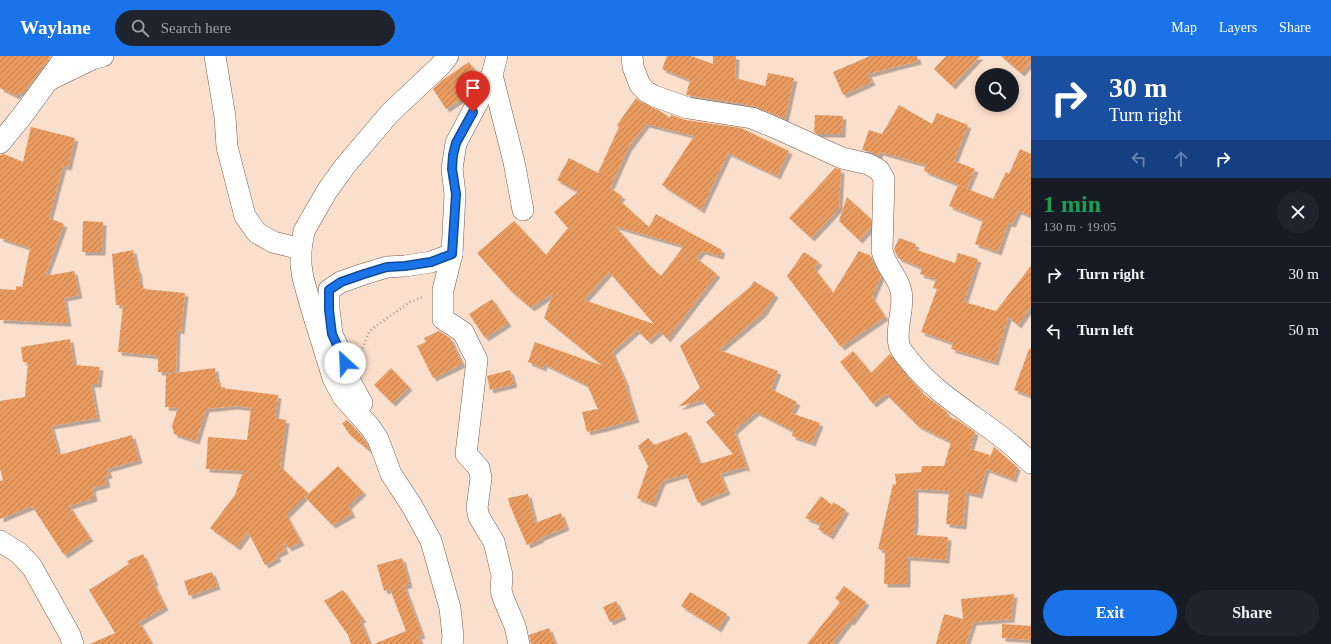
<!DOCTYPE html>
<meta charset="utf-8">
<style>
body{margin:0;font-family:"Times New Roman",serif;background:#20242c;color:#f1f3f6;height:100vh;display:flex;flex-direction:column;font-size:15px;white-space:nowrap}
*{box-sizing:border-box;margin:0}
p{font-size:13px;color:#9ea1a6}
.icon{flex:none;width:22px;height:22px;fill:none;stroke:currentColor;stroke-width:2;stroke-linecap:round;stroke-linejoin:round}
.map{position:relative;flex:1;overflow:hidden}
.panel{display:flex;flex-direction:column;background:#171b24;width:300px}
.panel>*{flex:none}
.hud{background:#1a4fa0;color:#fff;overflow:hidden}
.controls{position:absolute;left:975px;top:12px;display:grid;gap:8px}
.controls a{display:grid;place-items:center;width:44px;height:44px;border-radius:50%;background:#171b24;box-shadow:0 2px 6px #0003;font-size:20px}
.pin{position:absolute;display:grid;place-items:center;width:34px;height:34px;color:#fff;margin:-41px -17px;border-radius:50% 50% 50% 0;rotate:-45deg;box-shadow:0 0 4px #0007}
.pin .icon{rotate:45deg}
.me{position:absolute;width:44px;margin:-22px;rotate:335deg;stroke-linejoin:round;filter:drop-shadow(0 0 3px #0008)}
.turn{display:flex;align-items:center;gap:14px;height:84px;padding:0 12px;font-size:18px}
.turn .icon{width:52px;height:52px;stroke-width:2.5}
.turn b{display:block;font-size:28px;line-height:34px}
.lanes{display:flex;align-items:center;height:38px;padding:0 12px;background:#0003;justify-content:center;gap:20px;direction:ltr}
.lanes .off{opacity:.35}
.round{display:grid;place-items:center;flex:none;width:42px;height:42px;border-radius:21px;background:#20242c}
.overview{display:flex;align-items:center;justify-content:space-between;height:68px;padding:0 12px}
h1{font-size:24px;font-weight:700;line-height:30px;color:#1e9e55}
.button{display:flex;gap:8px;margin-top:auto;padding:8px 12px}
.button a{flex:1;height:46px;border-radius:24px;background:#1a73e8;color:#fff;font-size:16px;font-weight:700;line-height:46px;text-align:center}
.button a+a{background:#20242c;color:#f1f3f6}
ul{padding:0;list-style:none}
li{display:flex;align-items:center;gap:12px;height:56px;padding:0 12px;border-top:1px solid #363941}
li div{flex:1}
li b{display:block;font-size:15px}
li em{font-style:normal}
header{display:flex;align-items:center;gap:24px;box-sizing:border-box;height:56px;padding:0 20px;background:#1a73e8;color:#fff}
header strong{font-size:19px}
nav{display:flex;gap:22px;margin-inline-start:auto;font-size:14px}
.search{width:280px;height:36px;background:#20242c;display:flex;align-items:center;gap:10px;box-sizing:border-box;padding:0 14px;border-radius:22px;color:#9ea1a6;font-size:15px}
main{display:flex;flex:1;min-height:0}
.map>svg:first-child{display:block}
.building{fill:url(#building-hatch);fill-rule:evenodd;filter:url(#shadow)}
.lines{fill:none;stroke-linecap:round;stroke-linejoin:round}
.minor-casing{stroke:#735c4c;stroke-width:22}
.path{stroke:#ac9789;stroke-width:2.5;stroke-dasharray:1 3;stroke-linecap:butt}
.minor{stroke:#fff;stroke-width:21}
.route-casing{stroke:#114b97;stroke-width:10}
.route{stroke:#1a73e8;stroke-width:7}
</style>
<header>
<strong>Waylane</strong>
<div class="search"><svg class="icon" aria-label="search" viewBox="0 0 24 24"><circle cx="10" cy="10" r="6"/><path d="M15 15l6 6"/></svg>Search here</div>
<nav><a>Map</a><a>Layers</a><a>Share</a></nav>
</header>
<main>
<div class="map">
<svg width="1031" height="588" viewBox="0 0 1031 588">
<defs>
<pattern id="building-hatch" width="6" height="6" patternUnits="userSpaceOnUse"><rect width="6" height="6" fill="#ea9c61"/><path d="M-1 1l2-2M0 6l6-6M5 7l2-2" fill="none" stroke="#be7f50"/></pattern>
<filter id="shadow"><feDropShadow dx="3.5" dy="3.5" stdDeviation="0" flood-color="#0004"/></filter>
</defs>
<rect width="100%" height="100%" fill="#fbdfcd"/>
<!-- building -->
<g class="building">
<polygon points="0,0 51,0 23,38 19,36 16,40 0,32"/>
<polygon points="667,0 691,0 713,8 713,0 736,0 735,22 765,30 768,17 794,22 785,63 754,50 686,39 690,24 662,13"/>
<polygon points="870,0 917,0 918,5 868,18 872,26 843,39 833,16"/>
<polygon points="946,0 980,0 952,30 934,13"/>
<polygon points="1001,0 1031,0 1031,6 1021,17"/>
<polygon points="469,6 478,20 468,38 446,53 433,33 444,23"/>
<path d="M636 42 641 46 660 55 670 62 671 59 686 64 741 72 789 95 777 120 728 97 701 154 662 129 694 80 646 68 628 92 610 132 622 140 619 144 649 171 656 158 722 194 720 200 702 195 696 202 717 218 667 283 660 275 648 285 637 274 612 296 627 330 625 328 636 363 605 372 587 376 582 356 598 353 587 329 544 308 543 312 528 306 535 286 603 310 544 262 553 237 531 252 511 235 477 197 514 165 546 199 568 172 554 156 578 136 557 124 569 102 598 117 619 71 617 69ZM615 170 645 179 684 190 661 220 649 209ZM609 216 654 268 584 244Z"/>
<polygon points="899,49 932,68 937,57 968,69 954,105 975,113 967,132 924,115 926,109 880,96 878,100 871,96 862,94 869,74 882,78"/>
<polygon points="815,59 843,60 842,78 817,78 814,76"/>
<polygon points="31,71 75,82 68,111 63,110 49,162 64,168 45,220 74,215 79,239 64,242 68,267 0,264 0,233 16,234 16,230 22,231 30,192 0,182 0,99 4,98 23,106"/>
<polygon points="1020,93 1031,98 1031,160 1018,155 1012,168 1008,167 998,196 975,188 983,164 949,150 958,129 993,143 1006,116 1009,118"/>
<polygon points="835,112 841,114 839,152 811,182 789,162"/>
<polygon points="847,141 871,163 871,171 859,184 839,165"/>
<polygon points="83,165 103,166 102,196 82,196"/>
<polygon points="899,182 916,188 914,193 955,207 958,197 978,203 964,246 996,255 1031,210 1031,250 1018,269 1008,261 995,306 951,293 953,287 921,276 937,233 933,232 936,223 920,218 922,212 898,202 894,193"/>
<polygon points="133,194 137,214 138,213 140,229 143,229 143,233 185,237 181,275 177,274 176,316 158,316 158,300 118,296 123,249 116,249 112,198"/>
<polygon points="859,195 871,200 874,209 881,220 872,241 885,261 841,291 787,220 804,196 819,206 814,212 833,237"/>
<polygon points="754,225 775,238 763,257 719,294 778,315 771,333 797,346 791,357 820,367 812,387 792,380 793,375 756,356 734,375 747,413 744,411 720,418 727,435 698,447 686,418 662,425 653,448 637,442 648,410 638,390 648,382 654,389 687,376 700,408 733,398 706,366 715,359 702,344 678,351 700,332 680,290 750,231"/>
<polygon points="492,243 508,267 485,282 469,258"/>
<polygon points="439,275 450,282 462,308 433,322 417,290 426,286 424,282"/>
<polygon points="70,283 74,309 100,311 98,328 91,328 97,362 51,370 59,399 132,379 139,404 107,413 109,419 105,420 107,428 92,432 94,442 69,450 90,482 64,499 32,450 0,463 0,425 3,424 0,413 0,345 25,341 28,306 23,306 21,291"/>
<polygon points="1029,293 1031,293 1031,340 1014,334"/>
<polygon points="853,295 871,317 890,298 911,324 922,336 922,337 947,356 946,360 957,364 975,376 970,393 990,399 987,409 994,391 1017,411 1013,423 986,413 979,439 966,436 963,470 946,468 949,435 915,433 915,466 913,479 948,481 946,504 907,501 907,528 884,528 885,495 878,493 893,428 896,429 895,418 921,416 922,410 944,410 951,386 918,370 886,338 873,348 840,306"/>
<polygon points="215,312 217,328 221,327 221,332 278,339 275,362 286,364 280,410 308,437 286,459 301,486 288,492 285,487 283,488 285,494 276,499 278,502 265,509 248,476 237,491 210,472 235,439 243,415 206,413 208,381 247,384 251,352 234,350 206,353 196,385 174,378 172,370 178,352 165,351 166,318"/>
<polygon points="391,312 409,331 392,347 374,329"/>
<polygon points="510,314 514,328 490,334 487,320"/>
<polygon points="347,364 360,378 367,388 370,395 350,379 342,367"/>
<polygon points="338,410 363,436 348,450 352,458 332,469 305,441"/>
<polygon points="528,438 535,467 561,457 566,471 540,482 541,483 527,489 510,450 508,442"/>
<polygon points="821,440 832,449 833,446 846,454 830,480 818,473 821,468 805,462"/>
<polygon points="143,498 155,526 153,527 165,551 139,566 152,588 90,588 115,577 89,534 129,508 127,505"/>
<polygon points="402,502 409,528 404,530 422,579 418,580 421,588 374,588 406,575 390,533 384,535 377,509"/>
<polygon points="212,516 217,530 189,540 184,525"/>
<polygon points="844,530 866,546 851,566 849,565 832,588 807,588 840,546 835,542"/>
<polygon points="343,534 363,563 360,564 370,588 351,588 348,579 324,545"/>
<polygon points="690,536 727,558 718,573 681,550"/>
<polygon points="1014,538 1011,563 973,566 966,588 936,588 944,558 963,563 961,543"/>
<polygon points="616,545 623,560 610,566 603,551"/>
<polygon points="1002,568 1031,570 1031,584 1002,582"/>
<polygon points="549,572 555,588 531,588 529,579"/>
</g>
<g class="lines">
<defs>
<g id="minor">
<polyline points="215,0 225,61 227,91 245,160 257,177 273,186 301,193"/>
<polyline points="448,0 439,11 390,57 345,110 327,135 304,175 301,193 301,209 303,222 311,251 333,322 343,341 370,371 378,383 391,418 412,450 431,485 450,552 453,581 452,588"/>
<polyline points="497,0 492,19 514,106 523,154"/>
<path d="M632 0 633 11 640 29 647 36 654 40 688 52 752 62 776 72 842 102 868 108 879 114 884 123 882 194C884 209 898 220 901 235 905 251 895 271 899 289 901 295 905 299 909 304 936 339 975 359 1009 387 1017 393 1024 401 1031 407"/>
<polyline points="492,19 456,87 452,113 455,138 452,198 443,234 443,263 463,276 477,304 466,398 479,412 481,422 477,452 479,461 494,486 502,519 501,535 504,544 515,570 519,588"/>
<polyline points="51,23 92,3 103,0"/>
<polyline points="0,87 22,60 66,0"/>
<polyline points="362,347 351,327 345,307 332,278 329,253 329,234 341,226 364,218 387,211 405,210 431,206 452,198"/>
<polyline points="0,485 19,497 32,511 70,579 73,588"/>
</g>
</defs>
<!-- minor casing -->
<use href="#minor" class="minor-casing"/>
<!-- path -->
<polyline class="path" points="361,296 369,276 376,270 410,246 423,241"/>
<!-- minor -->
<use href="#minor" class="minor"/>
</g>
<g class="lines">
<defs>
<polyline id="route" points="345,307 332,278 329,254 329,234 341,226 364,218 387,211 405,210 431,206 452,198 456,138 452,113 453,99 456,87 473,56"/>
</defs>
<!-- route casing -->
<use href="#route" class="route-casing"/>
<!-- route -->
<use href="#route" class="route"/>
</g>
</svg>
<div class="controls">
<a><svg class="icon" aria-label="search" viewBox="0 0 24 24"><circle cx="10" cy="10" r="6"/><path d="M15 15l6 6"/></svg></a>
</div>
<div class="pin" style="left:473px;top:56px;background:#d93025"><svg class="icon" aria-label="arrive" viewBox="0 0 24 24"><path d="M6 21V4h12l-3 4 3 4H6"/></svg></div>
<svg class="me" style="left:345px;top:307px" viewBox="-20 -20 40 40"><circle r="19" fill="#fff"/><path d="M0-13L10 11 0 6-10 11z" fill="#1a73e8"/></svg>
</div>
<section class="panel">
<div class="hud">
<div class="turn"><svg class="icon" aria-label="right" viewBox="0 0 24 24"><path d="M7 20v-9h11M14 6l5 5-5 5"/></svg><div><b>30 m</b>Turn right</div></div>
<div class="lanes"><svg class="icon off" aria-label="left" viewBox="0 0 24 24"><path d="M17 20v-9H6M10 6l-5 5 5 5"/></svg><svg class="icon off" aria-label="ahead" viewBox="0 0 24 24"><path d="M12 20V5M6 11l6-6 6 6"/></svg><svg class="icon" aria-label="right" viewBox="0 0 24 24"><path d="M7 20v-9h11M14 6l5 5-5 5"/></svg></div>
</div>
<div class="overview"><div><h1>1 min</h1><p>130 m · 19:05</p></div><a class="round"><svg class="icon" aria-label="close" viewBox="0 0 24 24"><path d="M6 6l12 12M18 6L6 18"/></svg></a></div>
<ul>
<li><svg class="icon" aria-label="right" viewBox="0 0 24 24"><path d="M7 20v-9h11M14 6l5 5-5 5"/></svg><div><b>Turn right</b></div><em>30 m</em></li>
<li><svg class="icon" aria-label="left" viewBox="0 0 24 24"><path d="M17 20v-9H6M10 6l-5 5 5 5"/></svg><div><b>Turn left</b></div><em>50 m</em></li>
</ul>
<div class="button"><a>Exit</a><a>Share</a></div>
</section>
</main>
